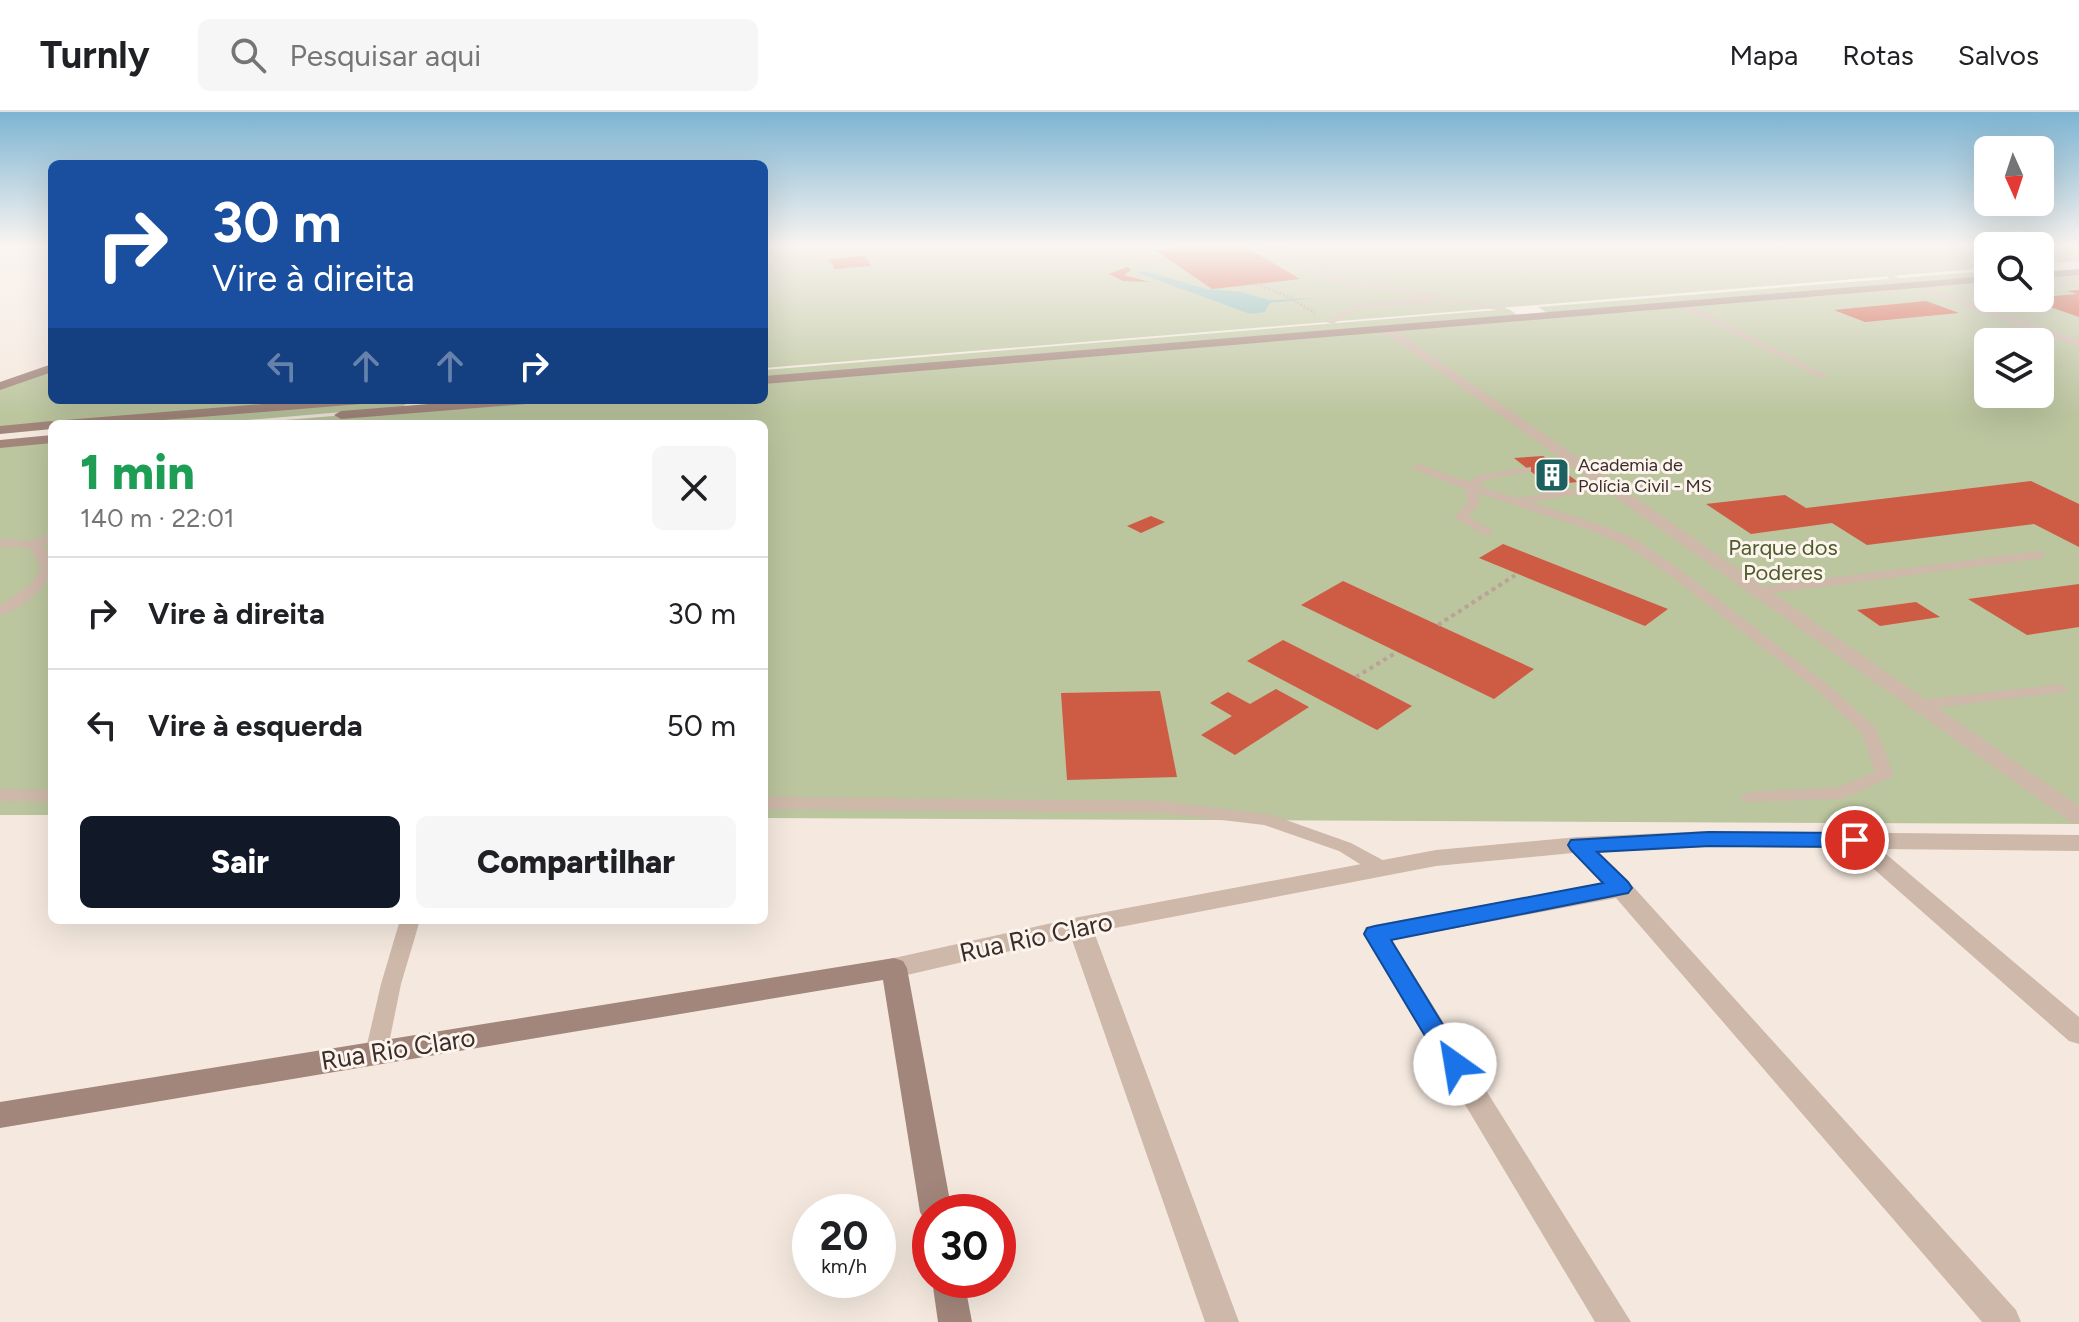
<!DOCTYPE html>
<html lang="pt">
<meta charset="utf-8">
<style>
body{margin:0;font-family:Figtree,sans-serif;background:#f6f6f6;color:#202124;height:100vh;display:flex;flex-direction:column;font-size:30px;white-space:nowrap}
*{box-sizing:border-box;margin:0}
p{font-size:26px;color:#757577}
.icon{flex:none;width:44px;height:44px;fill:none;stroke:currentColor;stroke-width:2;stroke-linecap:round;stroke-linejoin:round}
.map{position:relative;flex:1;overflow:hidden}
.drawer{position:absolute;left:48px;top:308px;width:720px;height:504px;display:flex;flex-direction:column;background:#fff;border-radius:12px;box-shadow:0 8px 32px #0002}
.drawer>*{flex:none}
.banner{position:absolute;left:48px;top:48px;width:720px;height:244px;border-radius:12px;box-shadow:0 8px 32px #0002;background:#1a4fa0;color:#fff;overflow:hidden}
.needle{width:52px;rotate:177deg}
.controls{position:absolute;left:1974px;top:24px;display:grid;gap:16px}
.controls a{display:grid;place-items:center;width:80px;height:80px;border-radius:12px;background:#fff;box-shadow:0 8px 32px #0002;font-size:40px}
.speed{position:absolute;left:792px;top:1082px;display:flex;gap:16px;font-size:40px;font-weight:700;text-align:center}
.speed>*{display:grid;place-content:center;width:104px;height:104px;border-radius:50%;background:#fff;box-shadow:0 8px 32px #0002;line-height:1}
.speed small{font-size:20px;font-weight:400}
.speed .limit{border:12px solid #d22;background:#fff;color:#111}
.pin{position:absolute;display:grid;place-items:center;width:68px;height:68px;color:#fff;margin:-34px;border:4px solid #fff;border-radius:50%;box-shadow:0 2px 8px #0007}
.me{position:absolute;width:88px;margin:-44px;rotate:328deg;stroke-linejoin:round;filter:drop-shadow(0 0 6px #0008)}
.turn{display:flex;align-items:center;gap:28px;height:168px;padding:0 32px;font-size:36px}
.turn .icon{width:104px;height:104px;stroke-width:2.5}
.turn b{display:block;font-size:56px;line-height:68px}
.lanes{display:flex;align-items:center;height:76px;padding:0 32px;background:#0003;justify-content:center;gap:40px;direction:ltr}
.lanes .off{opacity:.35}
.round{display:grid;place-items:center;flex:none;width:84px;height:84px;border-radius:12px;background:#f6f6f6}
.head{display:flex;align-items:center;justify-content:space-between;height:136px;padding:0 32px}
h1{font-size:48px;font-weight:800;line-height:60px;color:#1e9e55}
.action{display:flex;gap:16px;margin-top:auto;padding:16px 32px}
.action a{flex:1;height:92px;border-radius:12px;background:#111827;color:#fff;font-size:32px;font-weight:800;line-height:92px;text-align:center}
.action a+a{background:#f6f6f6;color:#202124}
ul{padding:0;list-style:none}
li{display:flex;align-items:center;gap:24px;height:112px;padding:0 32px;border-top:2px solid #e0e0e0}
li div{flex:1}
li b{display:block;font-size:30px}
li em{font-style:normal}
header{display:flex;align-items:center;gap:48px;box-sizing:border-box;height:112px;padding:0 40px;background:#fff;border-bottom:2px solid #e0e0e0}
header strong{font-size:38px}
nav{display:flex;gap:44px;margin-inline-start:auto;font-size:28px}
.search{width:560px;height:72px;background:#f6f6f6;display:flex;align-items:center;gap:20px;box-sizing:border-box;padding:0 28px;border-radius:12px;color:#757577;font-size:30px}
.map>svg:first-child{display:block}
.green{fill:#bbc59e;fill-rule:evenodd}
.water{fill:#7cb4b2}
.building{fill:#ce5b44}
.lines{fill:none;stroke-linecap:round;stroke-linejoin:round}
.path-far1{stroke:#baa294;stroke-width:3;stroke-dasharray:2 2;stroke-linecap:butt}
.path{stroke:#baa294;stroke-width:4;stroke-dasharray:4 4;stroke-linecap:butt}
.lane{fill:#ceb8aa;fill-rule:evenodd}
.street{fill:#ceb8aa;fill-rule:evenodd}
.secondary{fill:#a2867b;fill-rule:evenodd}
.route{fill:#1a73e8;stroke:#114b97;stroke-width:2}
.labels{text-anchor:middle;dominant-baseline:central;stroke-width:6;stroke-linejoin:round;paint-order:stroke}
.far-poi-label{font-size:18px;fill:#3b2e2a;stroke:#fcf4ed;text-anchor:start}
.park-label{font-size:22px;fill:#4e5c2c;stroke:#fcf4ed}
.near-street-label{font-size:26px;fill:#3b2e2a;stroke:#fcf4ed}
</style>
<header>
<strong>Turnly</strong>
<div class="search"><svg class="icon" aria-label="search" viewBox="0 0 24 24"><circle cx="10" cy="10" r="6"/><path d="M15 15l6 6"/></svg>Pesquisar aqui</div>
<nav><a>Mapa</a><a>Rotas</a><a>Salvos</a></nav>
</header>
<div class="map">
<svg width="2079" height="1210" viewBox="0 0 2079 1210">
<rect width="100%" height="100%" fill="#f5e9df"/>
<!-- green -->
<g class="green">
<polygon points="764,134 1988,134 1988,156 764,256"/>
<polygon points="2040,134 2079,134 2079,149 2040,152"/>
<path d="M1988 159V186H2040V163L2079 160V712L764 706V312H237L527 288H764V268L1549 202 1538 195ZM1988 230H2040V282H1988Z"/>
<polygon points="1509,197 1517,203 764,266 764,258"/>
<polygon points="52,256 52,288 361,288 0,318 0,274"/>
<polygon points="395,288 411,289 402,295 200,312 103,312"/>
<polygon points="52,327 52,703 0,703 0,332"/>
</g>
<!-- water -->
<polygon class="water" points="1144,159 1207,177 1241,180 1269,188 1315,186 1270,191 1265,200 1250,202 1138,161"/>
<!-- building -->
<g class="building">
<polygon points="1196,134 1244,134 1300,167 1212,177 1155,138"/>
<polygon points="865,144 871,154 835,157 829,147"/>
<polygon points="1127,155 1131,158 1124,163 1149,170 1123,169 1109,162"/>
<polygon points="2079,178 2079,205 2036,190 2052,189 2042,185 2077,182 2067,179"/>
<polygon points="1926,189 1959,201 1865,210 1834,198"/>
<polygon points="1543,344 1578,370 1548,373 1514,346"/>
<polygon points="2031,369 2079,392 2079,435 2034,412 1867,433 1832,411 1751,422 1706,392 1785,383 1806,396"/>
<polygon points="1151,404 1165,410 1141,421 1127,414"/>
<polygon points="1503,432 1668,497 1645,514 1479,446"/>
<polygon points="1343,469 1438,513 1534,557 1494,587 1301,493"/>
<polygon points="2079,472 2079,515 2027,523 1968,487"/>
<polygon points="1916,490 1940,505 1880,514 1857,498"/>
<polygon points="1283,528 1356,565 1412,594 1377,618 1247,549"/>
<polygon points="1276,577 1309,595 1235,643 1201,623 1232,604 1210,591 1228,580 1250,592"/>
<polygon points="1160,579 1177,665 1067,668 1061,581"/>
</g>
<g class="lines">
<!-- path-far1 -->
<polyline class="path-far1" points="1257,172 1289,185 1315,201"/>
<!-- path -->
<g class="path">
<polyline points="1438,513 1517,462"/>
<polyline points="1356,565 1397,540"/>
</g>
<!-- lane -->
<g class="lane">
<polygon points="1279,134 1340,166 1507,196 1503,199 1335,170 1271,135"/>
<polygon points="2079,167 2079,171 2040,174 2040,170"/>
<polygon points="1429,186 1432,187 1432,191 1358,197 1333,212 1326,210 1356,192"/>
<polygon points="1680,191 1686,191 1829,264 1821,266 1680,195"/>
<polygon points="1576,348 1580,349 1580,353 1556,356 1550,353 1556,350"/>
<polygon points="1418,352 1469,370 1478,363 1531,355 1531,359 1486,368 1479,374 1516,386 1610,371 1612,373 1606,377 1530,390 1598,412 1635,427 1682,459 1827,572 1876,616 1893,662 1890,666 1842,687 1743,690 1740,686 1749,680 1839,675 1875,660 1862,622 1817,578 1672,465 1625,433 1590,418 1478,381 1480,392 1468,404 1494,420 1492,423 1484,423 1454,405 1468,391 1465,377 1414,357 1414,353"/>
<path d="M52 421V429L42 433C71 461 27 495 0 504V494L32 471 41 456 32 438 24 435H0V427L30 429Z"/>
<polygon points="2039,439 2044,440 2044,446 1758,483 1751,479 1758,475"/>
<polygon points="2060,572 2065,574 2068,577 2065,580 1919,598 1911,593 1919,588"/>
<polygon points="0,677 52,678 52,690 0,689"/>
<polygon points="764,685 1163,689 1272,703 1351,731 1390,752 1392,757 1390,762 1376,762 1339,739 1264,713 1163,701 764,697"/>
<polygon points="400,808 420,808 401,872 387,941 384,948 376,950 368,948 365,941 381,872"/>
</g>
<!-- street -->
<g class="street">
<polygon points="1888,162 2079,228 2079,235 1888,166"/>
<polygon points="1382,215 1390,215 2079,694 2079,712 2071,710 1382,219"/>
<polygon points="1709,719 2079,723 2079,739 1880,737 2079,905 2079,932 2069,929 1850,736 1709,735 1599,740 1629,770 2016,1198 2021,1210 1982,1210 1616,786 1392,828 1631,1210 1595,1210 1363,822 1366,815 1375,813 1602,771 1573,741 1436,754 1094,820 1239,1210 1205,1210 1071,825 894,866 885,863 881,856 885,849 894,846 1079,805 1436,738 1578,725"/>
</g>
<!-- secondary -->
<g class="secondary">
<polygon points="2079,157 2079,163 2040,166 2040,160"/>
<polygon points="1988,164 1988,170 764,272 764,264"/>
<polygon points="52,252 52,260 0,278 0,270"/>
<polygon points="313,288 367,288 361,292 114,312 58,312 65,308"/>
<polygon points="479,288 533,288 527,292 341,307 334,303 341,299"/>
<polygon points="52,309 58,312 52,312 52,317 0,322 0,314"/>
<polygon points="52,323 52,331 0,336 0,328"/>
<polygon points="894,846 903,849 907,856 952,1100 930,1100 930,1112 925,1110 920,1100 883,868 0,1016 0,990"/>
<polygon points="932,1168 964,1168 972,1210 938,1210"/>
</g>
</g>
<!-- sky -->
<linearGradient id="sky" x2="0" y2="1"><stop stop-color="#7db4d2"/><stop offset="0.44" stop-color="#faf5f1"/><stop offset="1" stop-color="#faf5f1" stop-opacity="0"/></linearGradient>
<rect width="2079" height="304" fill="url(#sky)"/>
<!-- route -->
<polygon class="route" points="1709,720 1855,721 1863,723 1866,728 1863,733 1855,735 1709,734 1597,740 1628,770 1632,776 1628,781 1391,828 1467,952 1464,959 1455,962 1446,959 1364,822 1367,816 1375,814 1603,771 1571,738 1568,733 1571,728"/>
<!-- icons -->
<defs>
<symbol id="building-square" viewBox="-11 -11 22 22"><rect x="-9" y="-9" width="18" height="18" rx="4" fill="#1c6060" stroke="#fcf4ed"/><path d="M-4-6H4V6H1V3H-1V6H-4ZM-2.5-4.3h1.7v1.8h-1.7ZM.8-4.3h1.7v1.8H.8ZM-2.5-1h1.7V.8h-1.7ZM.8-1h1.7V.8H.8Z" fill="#fff"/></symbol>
</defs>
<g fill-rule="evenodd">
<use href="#building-square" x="1532" y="343" width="40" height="40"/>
</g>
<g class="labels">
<!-- far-poi labels -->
<g class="far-poi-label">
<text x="1578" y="353">Academia de<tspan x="1578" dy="21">Polícia Civil - MS</tspan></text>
</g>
<!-- park labels -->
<g class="park-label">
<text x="1783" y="435">Parque dos<tspan x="1783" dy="25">Poderes</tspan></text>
</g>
<!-- near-street labels -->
<g class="near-street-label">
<text transform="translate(1036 825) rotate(-12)">Rua Rio Claro</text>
<text transform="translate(398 937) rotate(-9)">Rua Rio Claro</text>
</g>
</g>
</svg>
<div class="controls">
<a><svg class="needle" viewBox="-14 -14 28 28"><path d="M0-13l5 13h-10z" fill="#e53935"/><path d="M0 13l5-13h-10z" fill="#757577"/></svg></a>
<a><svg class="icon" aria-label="search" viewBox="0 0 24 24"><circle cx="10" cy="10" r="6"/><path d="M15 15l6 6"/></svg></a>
<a><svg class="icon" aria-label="layers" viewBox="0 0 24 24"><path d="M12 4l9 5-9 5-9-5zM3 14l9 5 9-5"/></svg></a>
</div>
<div class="speed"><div>20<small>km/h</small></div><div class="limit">30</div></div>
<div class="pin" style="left:1855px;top:728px;background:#d93025"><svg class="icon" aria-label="arrive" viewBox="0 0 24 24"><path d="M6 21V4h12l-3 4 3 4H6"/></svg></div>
<svg class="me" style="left:1455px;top:952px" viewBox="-20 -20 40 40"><circle r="19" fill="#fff"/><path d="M0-13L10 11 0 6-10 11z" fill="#1a73e8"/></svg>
<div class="banner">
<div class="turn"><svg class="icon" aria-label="right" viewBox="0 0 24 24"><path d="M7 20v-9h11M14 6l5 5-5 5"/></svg><div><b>30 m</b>Vire à direita</div></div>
<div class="lanes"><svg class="icon off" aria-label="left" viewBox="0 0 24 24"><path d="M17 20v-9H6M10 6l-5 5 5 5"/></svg><svg class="icon off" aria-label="ahead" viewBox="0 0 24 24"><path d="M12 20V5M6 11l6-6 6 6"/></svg><svg class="icon off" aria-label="ahead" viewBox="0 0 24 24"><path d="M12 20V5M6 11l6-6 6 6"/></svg><svg class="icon" aria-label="right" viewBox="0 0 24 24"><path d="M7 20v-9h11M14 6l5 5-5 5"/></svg></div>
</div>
<section class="drawer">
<div class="head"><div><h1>1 min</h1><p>140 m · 22:01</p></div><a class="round"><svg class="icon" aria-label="close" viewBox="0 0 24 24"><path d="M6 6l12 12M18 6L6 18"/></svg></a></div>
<ul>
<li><svg class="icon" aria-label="right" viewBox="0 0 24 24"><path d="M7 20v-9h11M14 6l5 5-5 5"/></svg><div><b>Vire à direita</b></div><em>30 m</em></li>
<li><svg class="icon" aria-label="left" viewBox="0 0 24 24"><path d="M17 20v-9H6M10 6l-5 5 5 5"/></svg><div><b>Vire à esquerda</b></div><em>50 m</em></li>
</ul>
<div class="action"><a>Sair</a><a>Compartilhar</a></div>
</section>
</div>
